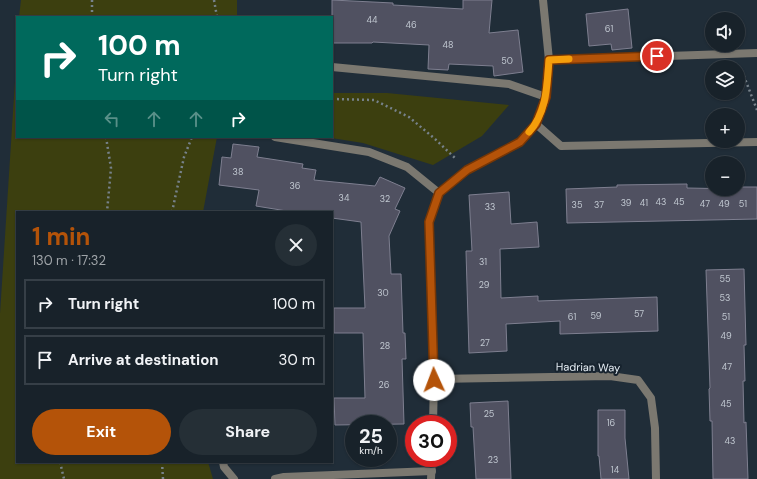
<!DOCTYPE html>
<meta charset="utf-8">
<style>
body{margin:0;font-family:"DM Sans",sans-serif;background:#252f36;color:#f1f3f6;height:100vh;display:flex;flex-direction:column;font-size:15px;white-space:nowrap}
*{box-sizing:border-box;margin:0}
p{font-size:13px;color:#9fa4a8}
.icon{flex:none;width:22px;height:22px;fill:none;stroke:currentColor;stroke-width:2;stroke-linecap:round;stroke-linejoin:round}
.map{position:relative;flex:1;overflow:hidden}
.panel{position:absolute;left:16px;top:211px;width:317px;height:252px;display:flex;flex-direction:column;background:#18222a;border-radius:0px;box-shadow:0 1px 3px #0004,0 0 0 1px #363f47}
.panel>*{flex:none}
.hud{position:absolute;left:16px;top:16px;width:317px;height:122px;border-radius:0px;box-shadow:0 1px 3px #0004,0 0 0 1px #363f47;background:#00695c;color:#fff;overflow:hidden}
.fabs{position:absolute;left:705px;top:12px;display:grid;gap:8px}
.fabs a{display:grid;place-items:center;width:40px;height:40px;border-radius:50%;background:#18222a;box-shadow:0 1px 3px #0004,0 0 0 1px #363f47;font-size:20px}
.speed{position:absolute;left:345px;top:415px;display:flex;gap:8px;font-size:20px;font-weight:700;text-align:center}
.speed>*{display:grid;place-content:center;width:52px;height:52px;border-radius:50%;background:#18222a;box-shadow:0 1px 3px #0004,0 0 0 1px #363f47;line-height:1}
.speed small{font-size:10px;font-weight:400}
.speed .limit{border:6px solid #d22;background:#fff;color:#111}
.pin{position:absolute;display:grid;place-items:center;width:34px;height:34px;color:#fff;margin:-17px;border:2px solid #fff;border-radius:50%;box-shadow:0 1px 4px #0007}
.me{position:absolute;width:44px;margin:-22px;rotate:358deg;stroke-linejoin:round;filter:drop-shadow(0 0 3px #0008)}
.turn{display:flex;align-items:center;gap:14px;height:84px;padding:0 16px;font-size:18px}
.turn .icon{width:52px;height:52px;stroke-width:2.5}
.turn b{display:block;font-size:28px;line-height:34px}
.lanes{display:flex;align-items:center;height:38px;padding:0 16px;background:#0003;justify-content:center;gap:20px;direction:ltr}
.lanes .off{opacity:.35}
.round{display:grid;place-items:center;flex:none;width:42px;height:42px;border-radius:21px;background:#252f36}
.headline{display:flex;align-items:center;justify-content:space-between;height:68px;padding:0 16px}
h1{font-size:24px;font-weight:700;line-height:30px;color:#b45309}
.button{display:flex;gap:8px;margin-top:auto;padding:8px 16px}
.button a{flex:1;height:46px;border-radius:24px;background:#b45309;color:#fff;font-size:16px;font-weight:700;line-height:46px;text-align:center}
.button a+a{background:#252f36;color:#f1f3f6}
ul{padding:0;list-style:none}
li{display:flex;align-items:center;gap:12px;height:50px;margin:0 8px 6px;padding:0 8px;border:2px solid #363f47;border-radius:0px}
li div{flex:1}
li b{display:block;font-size:15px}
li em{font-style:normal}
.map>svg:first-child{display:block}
.green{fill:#3c3f0f}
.building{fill:#505161;stroke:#7e7f90}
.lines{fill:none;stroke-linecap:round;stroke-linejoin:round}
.path{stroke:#77828b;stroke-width:2.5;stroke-dasharray:2 3;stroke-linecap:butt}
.lane{stroke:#7b7870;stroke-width:8}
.street{stroke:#7b7870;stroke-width:8}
.route-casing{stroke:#753606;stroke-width:10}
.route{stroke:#b45309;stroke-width:7}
.slow{stroke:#f59e0b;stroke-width:7}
.labels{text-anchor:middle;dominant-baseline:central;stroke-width:4;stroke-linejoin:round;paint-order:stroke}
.number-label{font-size:9px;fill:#c0c7d0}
.street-label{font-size:11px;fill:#e6eef5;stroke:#17232e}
</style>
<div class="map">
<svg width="757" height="479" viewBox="0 0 757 479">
<rect width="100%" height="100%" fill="#202d38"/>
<!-- green -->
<g class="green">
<polygon points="21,0 237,0 237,17 19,17"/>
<polygon points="17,50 17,137 217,137 203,212 17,212 17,462 208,462 213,479 0,479 0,314"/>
<polygon points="332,93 387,93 509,105 482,136 433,165 363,143 325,137 332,137"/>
</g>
<!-- building -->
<g class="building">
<polygon points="332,0 393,3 393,5 463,9 463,0 492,0 489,33 518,30 523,72 494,76 493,66 449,64 448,70 428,69 429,45 373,42 372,43 332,43"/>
<polygon points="628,9 632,48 612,50 611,44 589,46 586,14"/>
<polygon points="233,144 259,147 257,157 303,164 302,168 316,170 314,180 375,186 380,177 405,188 395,209 400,211 389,236 391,274 401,274 403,333 405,333 406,359 402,359 404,424 335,425 334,398 365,398 363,333 334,333 334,308 365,308 361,222 332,218 332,212 293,212 256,206 259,190 219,185 222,157 231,158"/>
<polygon points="687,184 687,188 738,189 738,187 757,187 757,219 567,223 566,189 617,187 617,185"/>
<polygon points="509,192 511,224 537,222 539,247 500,249 501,298 538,296 538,301 657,297 658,331 560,334 560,321 506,324 507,351 469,353 466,251 472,251 469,195"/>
<polygon points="744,269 746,345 744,345 745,381 743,381 744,423 746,422 748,479 713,479 712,421 710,421 709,389 710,388 706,270"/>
<polygon points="508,401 511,479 476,479 473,427 471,427 470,403"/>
<polygon points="598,410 625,410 625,438 629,479 601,479 599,456 598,456"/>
</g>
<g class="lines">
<!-- path -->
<g class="path">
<polyline points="214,0 217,17"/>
<polyline points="92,17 92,0"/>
<polyline points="742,71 757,110"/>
<polyline points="332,99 374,100 409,117 435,139 455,158"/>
<polyline points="106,137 111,168 107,212"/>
<polyline points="172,212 184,157 192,137"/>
<polyline points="60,462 64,479"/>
<polyline points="162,462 163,479"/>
</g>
<!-- lane -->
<g class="lane">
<polyline points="549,60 757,53"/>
<polyline points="332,67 509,84 546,97"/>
<polyline points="536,124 561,146 757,142"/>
<polyline points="275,137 369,152 407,167 439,193"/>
</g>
<!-- street -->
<g class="street">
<polyline points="434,379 610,376 638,380 651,398 655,428 656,479"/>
<polyline points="433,424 434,379 429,223 439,193 467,170 520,142 536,124 546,97 549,60 543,0"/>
<polyline points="223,462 224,467 234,479"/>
<polyline points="275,479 284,477 432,471"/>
<polyline points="431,479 432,458"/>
</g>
</g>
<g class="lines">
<defs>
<polyline id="route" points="434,380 429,222 439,193 467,170 520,142 536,124 546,97 549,60 657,56"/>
</defs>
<!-- route casing -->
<use href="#route" class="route-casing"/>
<!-- route -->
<use href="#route" class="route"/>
<!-- slow -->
<path class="slow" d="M529 132C547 112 547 85 549 60L569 59"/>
</g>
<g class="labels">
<!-- number labels -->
<g class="number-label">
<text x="372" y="20">44</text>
<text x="411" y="25">46</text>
<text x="609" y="29">61</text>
<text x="448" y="45">48</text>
<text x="507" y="61">50</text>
<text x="238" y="172">38</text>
<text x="295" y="186">36</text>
<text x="344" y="198">34</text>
<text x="385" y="199">32</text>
<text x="661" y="202">43</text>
<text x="679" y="202">45</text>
<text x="626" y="203">39</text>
<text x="644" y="203">41</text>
<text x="705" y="204">47</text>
<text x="724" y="204">49</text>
<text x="743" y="204">51</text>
<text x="577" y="205">35</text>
<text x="599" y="205">37</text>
<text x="490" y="207">33</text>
<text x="483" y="262">31</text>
<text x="725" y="279">55</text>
<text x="484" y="285">29</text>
<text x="383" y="293">30</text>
<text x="725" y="298">53</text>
<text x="639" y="314">57</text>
<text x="596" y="316">59</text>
<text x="572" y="317">61</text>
<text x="726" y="317">51</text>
<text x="726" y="336">49</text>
<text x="485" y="343">27</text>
<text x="385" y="346">28</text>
<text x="727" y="367">47</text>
<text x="384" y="385">26</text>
<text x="726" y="404">45</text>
<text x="489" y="414">25</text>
<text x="611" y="423">16</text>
<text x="730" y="441">43</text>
<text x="493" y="460">23</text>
<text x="615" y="470">14</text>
</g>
<!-- street labels -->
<g class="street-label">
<text transform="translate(588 367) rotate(1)">Hadrian Way</text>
</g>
</g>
</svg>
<div class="fabs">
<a><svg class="icon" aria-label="sound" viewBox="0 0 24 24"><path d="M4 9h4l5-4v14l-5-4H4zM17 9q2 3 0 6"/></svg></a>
<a><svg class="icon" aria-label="layers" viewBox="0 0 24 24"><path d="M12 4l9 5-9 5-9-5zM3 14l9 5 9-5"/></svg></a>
<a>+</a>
<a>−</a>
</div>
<div class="speed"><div>25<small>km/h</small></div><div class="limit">30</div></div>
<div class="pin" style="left:657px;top:56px;background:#d93025"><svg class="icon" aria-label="arrive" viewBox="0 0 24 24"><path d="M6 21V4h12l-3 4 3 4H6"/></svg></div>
<svg class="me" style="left:434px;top:380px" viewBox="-20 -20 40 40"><circle r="19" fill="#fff"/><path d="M0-13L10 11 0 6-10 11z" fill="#b45309"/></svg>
<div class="hud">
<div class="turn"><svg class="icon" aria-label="right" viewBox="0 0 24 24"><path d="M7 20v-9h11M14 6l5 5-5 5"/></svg><div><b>100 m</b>Turn right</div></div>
<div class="lanes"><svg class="icon off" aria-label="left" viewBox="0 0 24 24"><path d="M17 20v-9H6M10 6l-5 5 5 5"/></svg><svg class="icon off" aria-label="ahead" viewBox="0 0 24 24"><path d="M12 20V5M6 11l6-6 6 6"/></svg><svg class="icon off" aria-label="ahead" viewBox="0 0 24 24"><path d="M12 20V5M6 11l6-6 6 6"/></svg><svg class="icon" aria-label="right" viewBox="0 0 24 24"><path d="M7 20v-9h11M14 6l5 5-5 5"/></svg></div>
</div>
<section class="panel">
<div class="headline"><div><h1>1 min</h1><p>130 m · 17:32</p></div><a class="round"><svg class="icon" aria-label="close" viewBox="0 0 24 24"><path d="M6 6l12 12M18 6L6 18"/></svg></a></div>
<ul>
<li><svg class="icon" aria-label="right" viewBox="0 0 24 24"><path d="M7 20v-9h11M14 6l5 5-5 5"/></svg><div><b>Turn right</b></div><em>100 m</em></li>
<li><svg class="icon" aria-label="arrive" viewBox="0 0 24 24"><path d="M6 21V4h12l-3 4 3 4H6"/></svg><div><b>Arrive at destination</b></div><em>30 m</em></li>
</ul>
<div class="button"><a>Exit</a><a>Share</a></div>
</section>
</div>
